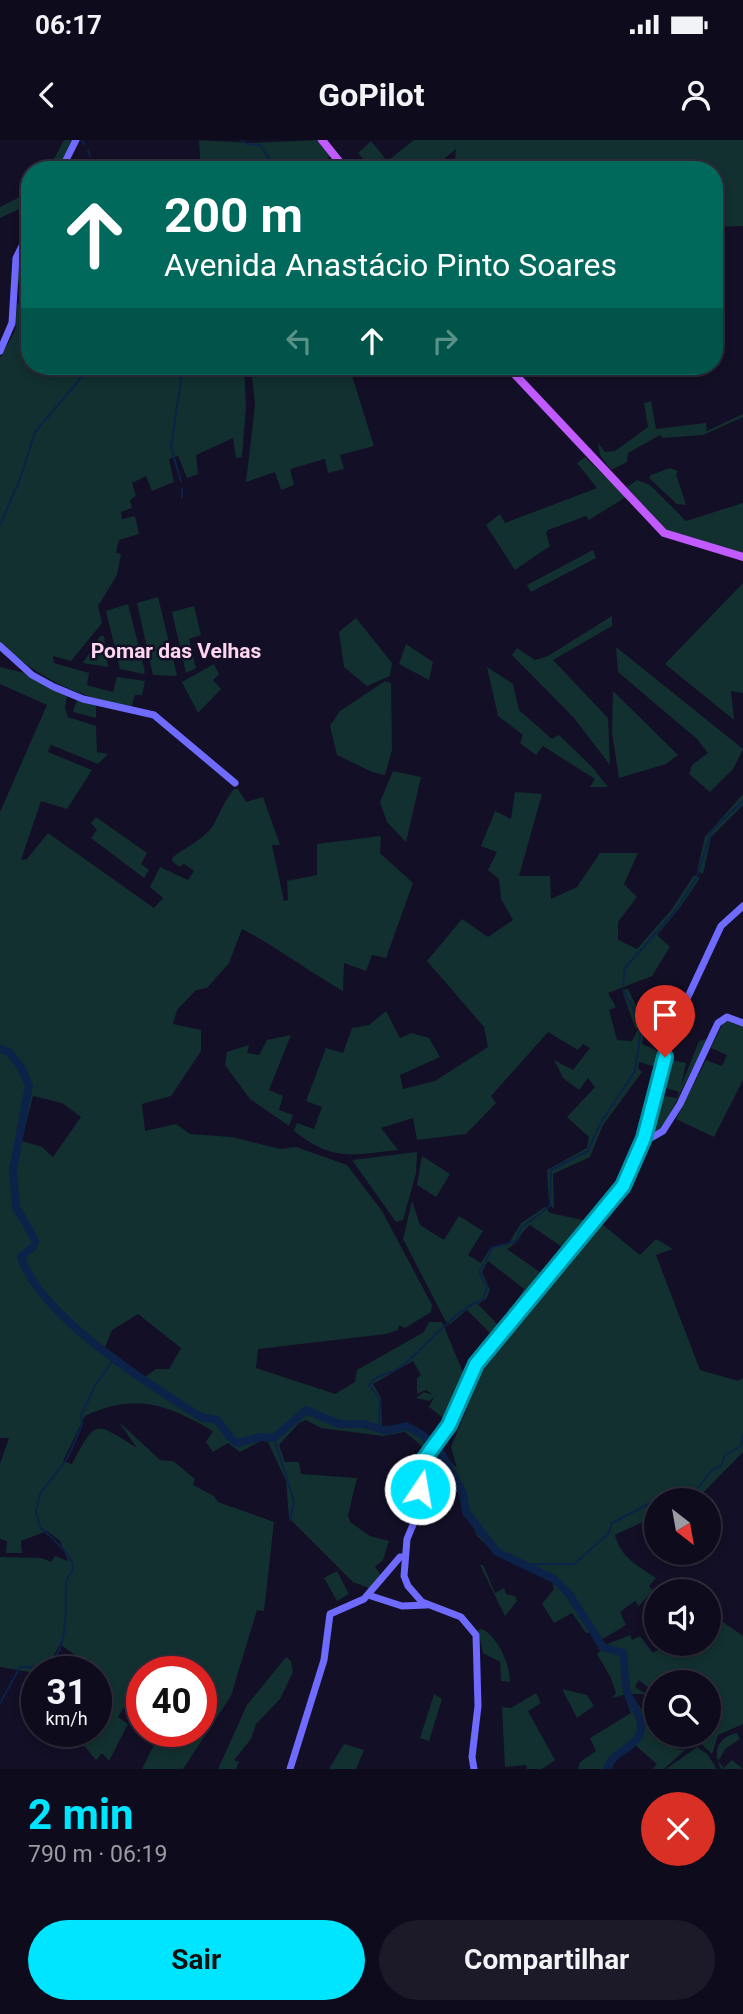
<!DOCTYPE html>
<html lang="pt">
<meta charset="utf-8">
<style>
body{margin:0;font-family:Roboto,sans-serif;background:#1c1929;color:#f1f3f6;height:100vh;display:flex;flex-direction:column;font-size:26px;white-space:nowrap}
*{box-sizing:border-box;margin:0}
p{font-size:23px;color:#9b9ba3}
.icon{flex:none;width:38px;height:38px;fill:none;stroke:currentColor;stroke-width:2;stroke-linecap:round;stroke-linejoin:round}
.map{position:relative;height:1629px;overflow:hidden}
.details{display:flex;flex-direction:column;background:#0e0b1c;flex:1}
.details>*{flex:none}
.top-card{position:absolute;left:21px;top:21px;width:702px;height:214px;border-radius:28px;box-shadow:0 4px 10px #0003,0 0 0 2px #2e2b3b;background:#00695c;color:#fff;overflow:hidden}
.needle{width:46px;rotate:149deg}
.fabs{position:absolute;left:644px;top:1348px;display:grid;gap:14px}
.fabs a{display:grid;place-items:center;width:77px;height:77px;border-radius:50%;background:#0e0b1c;box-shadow:0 4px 10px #0003,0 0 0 2px #2e2b3b;font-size:35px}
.speed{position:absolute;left:21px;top:1516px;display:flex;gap:14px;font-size:35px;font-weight:700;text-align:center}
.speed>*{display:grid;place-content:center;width:91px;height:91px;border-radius:50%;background:#0e0b1c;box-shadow:0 4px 10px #0003,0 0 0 2px #2e2b3b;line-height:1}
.speed small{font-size:18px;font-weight:400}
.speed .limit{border:10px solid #d22;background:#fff;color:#111}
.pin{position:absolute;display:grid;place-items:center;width:60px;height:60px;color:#fff;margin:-72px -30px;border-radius:50% 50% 50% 0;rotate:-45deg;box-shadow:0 0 7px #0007}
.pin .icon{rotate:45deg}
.me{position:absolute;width:77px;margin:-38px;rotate:12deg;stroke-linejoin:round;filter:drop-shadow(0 0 5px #0008)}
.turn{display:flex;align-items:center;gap:24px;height:147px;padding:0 28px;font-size:32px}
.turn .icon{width:91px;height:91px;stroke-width:2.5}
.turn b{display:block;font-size:49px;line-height:60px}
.lanes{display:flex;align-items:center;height:66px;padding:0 28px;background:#0003;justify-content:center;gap:35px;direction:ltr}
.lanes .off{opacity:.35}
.round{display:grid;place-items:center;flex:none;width:74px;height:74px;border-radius:37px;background:#1c1929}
.overview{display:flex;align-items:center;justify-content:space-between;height:119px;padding:0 28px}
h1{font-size:42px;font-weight:700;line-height:52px;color:#00e5ff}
.action{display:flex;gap:14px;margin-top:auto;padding:14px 28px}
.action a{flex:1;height:80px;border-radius:42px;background:#00e5ff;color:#111;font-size:28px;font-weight:700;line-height:80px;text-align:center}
.action a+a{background:#1c1929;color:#f1f3f6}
.status{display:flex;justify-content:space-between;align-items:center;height:49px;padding:0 35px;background:#0e0b1c;direction:ltr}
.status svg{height:19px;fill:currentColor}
header{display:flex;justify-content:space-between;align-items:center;height:91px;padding:0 28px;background:#0e0b1c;font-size:32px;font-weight:700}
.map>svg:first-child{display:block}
.green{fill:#12302f;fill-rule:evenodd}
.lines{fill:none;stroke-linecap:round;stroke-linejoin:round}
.stream{stroke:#0c2248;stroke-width:2}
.river{stroke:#0c2248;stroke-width:8}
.secondary{stroke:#6f6bff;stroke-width:7}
.primary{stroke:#c25bff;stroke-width:8}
.route-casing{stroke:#0095a6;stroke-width:18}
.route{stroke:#00e5ff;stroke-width:12}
.labels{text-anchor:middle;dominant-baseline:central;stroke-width:5;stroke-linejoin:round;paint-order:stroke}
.neighbourhood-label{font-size:21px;font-weight:bold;fill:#ffd6f0;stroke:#130f26}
</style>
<div class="status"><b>06:17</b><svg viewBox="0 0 49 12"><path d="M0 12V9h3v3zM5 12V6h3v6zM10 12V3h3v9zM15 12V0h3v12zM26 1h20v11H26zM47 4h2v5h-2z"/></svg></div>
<header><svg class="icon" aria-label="back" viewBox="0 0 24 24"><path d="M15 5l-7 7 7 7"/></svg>GoPilot<svg class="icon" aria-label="person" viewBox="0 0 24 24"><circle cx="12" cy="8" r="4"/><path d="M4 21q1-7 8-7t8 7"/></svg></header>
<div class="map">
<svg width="743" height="1629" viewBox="0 0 743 1629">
<rect width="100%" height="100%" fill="#130f26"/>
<!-- green -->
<g class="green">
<polygon points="64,0 73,0 57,30 48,30"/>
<polygon points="199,0 251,3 320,0 332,15 313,30 201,30"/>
<polygon points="414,0 743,0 743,86 714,87 714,30 454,30 456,9 431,30 376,30"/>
<polygon points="371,1 385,18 371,28 358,13"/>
<polygon points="30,52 30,64 0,78 0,67"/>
<path d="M30 98V145L24 147 18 142C17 126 23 111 30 98Z"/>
<path d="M28 157 30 226H244L246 267 242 317 236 318 233 298 196 315 198 334 187 338 178 316 169 319 174 342 152 351 146 336 132 343 136 356 130 360 132 368 121 372 122 379 135 376 139 394 119 400 116 413 121 414 117 435 98 466 102 483 71 521 53 516 54 523 89 533 87 545 90 546 113 552 117 537 145 541 142 555H135L131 568C74 554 44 542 0 503V218L15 191 17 164Z"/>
<polygon points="251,226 349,226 374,306 340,315 344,329 328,333 325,319 290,329 294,345 281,350 275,332 246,342 255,265"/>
<polygon points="651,261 656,289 706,283 707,291 743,274 743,277 703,295 662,298 660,295 628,313 627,322 611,330 600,315 598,303 605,312 615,311 648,287 644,263"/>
<polygon points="585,317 626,357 589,380 586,376 548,390 546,393 550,406 515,430 486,385 500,374 505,383 597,348 577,323"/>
<polygon points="670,328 678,331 676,334 686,365 677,364 649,338 651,335"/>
<polygon points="637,340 650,345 686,381 743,363 743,414 667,391 627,347"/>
<polygon points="593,410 596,418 531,452 527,445"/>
<polygon points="743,443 743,553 731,551 734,580 665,524"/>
<polygon points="158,457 177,535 176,536 153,535 137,463"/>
<polygon points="128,464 145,532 144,534 120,529 106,471"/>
<polygon points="194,466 201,495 189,499 196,528 186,533 172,472"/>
<polygon points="612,476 612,486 553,520 608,578 610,625 574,578 512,515 517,508 535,520 548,516"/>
<polygon points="356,478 392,523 390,536 367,546 344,527 339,492"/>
<polygon points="100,496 104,496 108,527 83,523"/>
<polygon points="406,504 433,522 429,540 399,524"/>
<polygon points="616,507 743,609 733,629 710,652 689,634 692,625 708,613 697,599 618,532"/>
<polygon points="214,524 219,534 213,540 221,549 198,573 182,542"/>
<path d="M0 527 25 533 67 556 65 568 68 577 96 586 97 612 108 614 98 624 51 605 48 612 92 630 67 669 41 661 21 720 27 719 48 693 154 768 163 758 150 747 160 727 188 740 194 731 184 724 179 727 172 721 173 717C185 708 206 698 214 684 220 672 225 660 234 649H238L246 662 263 657 280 705H272L284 761 288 760 287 741 317 735V704L381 696 380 713 413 743 386 818 372 815 366 831 344 823 343 851C308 831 277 807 242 789L229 823 207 848 196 850 177 870 173 884 201 890V911L171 956 142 964 145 991 176 984 190 994 232 997 280 1009 296 1007 347 1025 382 1071 432 1165 431 1172 405 1188 399 1185 398 1190 386 1194 258 1209 256 1228 335 1254 355 1242 357 1230 424 1192 429 1182H442L465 1237 446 1280 429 1267 434 1257 429 1261 416 1258 424 1252 433 1255 426 1250 417 1254V1238L421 1235 413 1221 373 1244 381 1258 382 1287 403 1284 436 1299 428 1311 405 1292 383 1296 321 1288 306 1280 299 1283 279 1305 285 1322H299L301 1334 357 1338 348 1375 350 1382 370 1396 389 1401 383 1420 375 1427 381 1435 369 1448 353 1442 289 1378 286 1341 268 1302 261 1301 240 1312 228 1303 213 1312 206 1302 213 1291C167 1265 137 1252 85 1276L63 1321 72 1324C96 1279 94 1281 137 1308L118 1281 160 1320 173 1321 195 1339 193 1345 214 1356 218 1362 274 1382 264 1471 257 1470 231 1556 183 1629H142L161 1591H201V1531H142V1568L129 1559 118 1577 128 1584 109 1621 102 1613 96 1620 72 1591H96V1580L110 1558 98 1546 96 1549V1531L77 1530 80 1519 60 1504 52 1519 41 1527 43 1531H37V1547L29 1532 0 1527V1417L42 1418 51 1422 55 1416 68 1421 60 1401 47 1391 21 1401 22 1413H6L7 1401 0 1399V1324L9 1298H0V672L47 565 0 544ZM33 956 62 963 81 977 53 1017 42 1007 22 1001ZM138 1174 181 1208 169 1229H156L145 1237 105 1207 112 1190Z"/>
<polygon points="487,527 513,544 519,570 552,599 559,595 592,627 608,647 590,647 595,639 543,606 536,615 520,603 523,595 498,576"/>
<polygon points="385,541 391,543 392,610 385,635 372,632 337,615 330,586 340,571"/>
<polygon points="613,551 678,615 666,624 619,638 612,593"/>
<polygon points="77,560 96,566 96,578 73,572"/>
<polygon points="393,631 421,637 406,702 387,682 380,662"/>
<path d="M515 652 542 654 519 736H550L551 759 577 747 600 713H638L624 744 637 757 618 782V800L637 809 672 769 694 735 700 738 679 769 657 795 670 807 652 836 608 853 616 867 609 870 617 900 632 901 638 889 635 888 622 850 628 849 645 885 642 904 663 913 659 928 639 922 638 928 642 932 603 985 590 1017 553 1034 554 1069 549 1063 547 1030 587 1008 589 997 567 977 595 947 588 938 579 950 563 938 554 920 573 930 590 908 583 904 578 910 548 892 491 956 496 963 466 994 417 1000 413 978 381 988 398 1010C351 1015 334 1022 294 991L297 983 314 989 322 967 306 961 326 908 343 913 352 888 369 885 386 871 400 898 411 893 429 898 440 917 400 935 403 949 435 941 488 907 484 887 427 821 462 779 488 797 513 780 501 759 499 739 488 730 497 712 481 706 495 671 511 679Z"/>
<polygon points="743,654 743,665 711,697 703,734 697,731 705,697"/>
<polygon points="96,677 147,713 141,724 149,730 144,738 91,698 97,690 91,683"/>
<polygon points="728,881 743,887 743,940 714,997 676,979 706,920 722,926 727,915 711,908 723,883"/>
<polygon points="291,895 269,950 283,956 279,970 293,975 289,986 250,959 225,925 227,912 249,905 247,913 259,915 267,900"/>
<polygon points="707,899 663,988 654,991 650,985 658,955 677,958 679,952 665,948 672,920 686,923 681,946 699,901"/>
<polygon points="417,1012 416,1033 403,1080 396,1082 352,1020"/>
<polygon points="422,1016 450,1034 436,1057 417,1045"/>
<path d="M412 1061 420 1085 444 1100 459 1076 483 1091 468 1115 481 1123 491 1107 509 1103 521 1083 545 1067 550 1073 583 1080 586 1084 565 1109 530 1085C520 1092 520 1102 507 1109L544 1135 518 1167 514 1165 524 1149 488 1121 482 1132 490 1150 486 1159 478 1164 500 1187 494 1197 467 1170 449 1185 445 1180 403 1099Z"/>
<path d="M598 1081 640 1115 656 1099 673 1109 656 1115 700 1230 738 1241 743 1238V1312L700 1356 692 1360H656V1376L615 1395C621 1418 637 1425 656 1438L649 1446 653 1450 639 1466 635 1461 620 1472 626 1485 601 1500 605 1505 630 1495 632 1500 640 1496 653 1513 668 1503H697L698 1507 709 1503V1472L743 1496V1584L718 1595 712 1614 690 1594H709V1542H680L676 1532 668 1537 669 1542H656V1554L639 1540 635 1547 656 1560V1563L644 1554H631L643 1571 646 1586 680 1610 686 1609 664 1629H652L657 1624 635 1605 614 1622 612 1629H578L580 1622 596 1611 590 1598 631 1573 624 1555 612 1558 616 1553 611 1538 597 1514 600 1511 590 1492 586 1493 572 1473 554 1483 542 1464 554 1449 552 1442 498 1416 477 1396 455 1342 431 1315 437 1308 457 1328 451 1307 486 1222 520 1174Z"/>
<polygon points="480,1425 483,1425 495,1453 504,1448 506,1454 515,1456 517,1461 505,1476"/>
<polygon points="337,1431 349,1454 337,1461 324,1438"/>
<path d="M482 1489C498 1497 510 1524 510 1542L501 1541 500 1522 483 1513 478 1490Z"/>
<polygon points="286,1517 291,1521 293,1532 280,1559 256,1584 251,1599 234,1620 239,1622 236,1629 218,1629 247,1565"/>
<polygon points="562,1549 587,1555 594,1566 577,1578"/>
<polygon points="536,1553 541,1563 528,1571 555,1620 542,1629 527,1629 526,1625 505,1627 502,1567 511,1568"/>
<polygon points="434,1554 442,1559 429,1601 420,1598"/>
<path d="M737 1593 740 1599 726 1608 718 1621 724 1628 732 1620 743 1629H721C712 1611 718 1597 737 1593Z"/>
<polygon points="344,1604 364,1610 356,1629 329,1629"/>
<polygon points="697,1607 707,1614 717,1629 666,1629"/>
</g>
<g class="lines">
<!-- stream -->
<g class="stream">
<polyline points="82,0 84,4"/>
<polyline points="241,0 247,4 260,5 272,23 293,30"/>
<polyline points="88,10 90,16"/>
<polyline points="166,226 178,234 181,240 171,307 181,341"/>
<polyline points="182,349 182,357"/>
<polyline points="0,385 20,339 35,292 91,226"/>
<polyline points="623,844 625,828 676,770 696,739 712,690 743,661"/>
<polyline points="486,1121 492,1108 516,1101 521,1088 550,1066 551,1030 588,1011 600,984 635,931 642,884 623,850"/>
<path d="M379 1291 380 1260 369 1245C378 1233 391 1234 402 1226 430 1204 449 1174 483 1159L487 1148 479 1132 484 1124"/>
<polyline points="274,1298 294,1361 290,1380"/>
<polyline points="658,1360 696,1350 712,1330 721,1326 725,1315 741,1306 743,1295"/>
<polyline points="521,1424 574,1424 608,1394 612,1383 656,1360"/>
<path d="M0 1563 20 1527C27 1527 36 1528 42 1526 71 1519 65 1463 66 1442 67 1434 76 1433 72 1423 66 1408 51 1398 40 1387L36 1371 40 1354 67 1319 82 1285 81 1275 96 1244 114 1219"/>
</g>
<!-- river -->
<g class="river">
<path d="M0 909 9 912 22 929 29 946 13 1030 16 1067 35 1100 34 1106 21 1117C41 1177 148 1244 201 1277L217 1280 230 1297"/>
<path d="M233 1300 237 1303 261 1297 274 1298 306 1270 339 1284H363L387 1291 406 1286 421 1294 441 1313 463 1353 466 1372 497 1412 554 1439 569 1454 603 1507 623 1513C626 1526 623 1546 629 1557 636 1572 650 1586 634 1602 626 1611 610 1615 608 1629"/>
</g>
<!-- secondary -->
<g class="secondary">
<polyline points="61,30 76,0"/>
<polyline points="0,211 12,183 16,118 30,90"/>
<polyline points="0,506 32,535 54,547 83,559 154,575 235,643"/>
<polyline points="642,1003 663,991 680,964 718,883 727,877 743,883"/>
<polyline points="368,1455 402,1466 427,1465"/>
<polyline points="290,1629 324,1520 330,1474 364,1459 400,1417 405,1417"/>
<polyline points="474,1629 472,1617 478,1566 476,1495 461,1477 422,1462 408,1446 404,1436 407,1399 415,1380 420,1357 419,1330 449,1285 476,1224 623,1046 647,990 672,891 721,786 743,766"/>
</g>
<!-- primary -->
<g class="primary">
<polyline points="322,0 346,30"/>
<polyline points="507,226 664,393 743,417"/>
</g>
</g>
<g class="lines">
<defs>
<polyline id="route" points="420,1349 420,1325 449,1285 476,1224 623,1046 644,998 665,917"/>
</defs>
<!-- route casing -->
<use href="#route" class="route-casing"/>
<!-- route -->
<use href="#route" class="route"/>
</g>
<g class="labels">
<!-- neighbourhood labels -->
<g class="neighbourhood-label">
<text x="176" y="511">Pomar das Velhas</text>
</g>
</g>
</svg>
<div class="fabs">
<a><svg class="needle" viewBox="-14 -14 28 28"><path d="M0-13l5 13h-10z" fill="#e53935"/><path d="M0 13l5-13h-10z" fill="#9b9ba3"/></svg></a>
<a><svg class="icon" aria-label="sound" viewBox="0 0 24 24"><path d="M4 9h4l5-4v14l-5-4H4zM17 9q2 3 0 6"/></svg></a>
<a><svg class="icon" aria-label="search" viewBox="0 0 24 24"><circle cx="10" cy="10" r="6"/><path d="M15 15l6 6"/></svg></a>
</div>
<div class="speed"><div>31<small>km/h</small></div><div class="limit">40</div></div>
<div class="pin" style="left:665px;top:917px;background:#d93025"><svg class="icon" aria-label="arrive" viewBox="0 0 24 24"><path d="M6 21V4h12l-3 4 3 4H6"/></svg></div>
<svg class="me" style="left:420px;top:1349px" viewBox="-20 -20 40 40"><circle r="17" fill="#00e5ff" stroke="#fff" stroke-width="3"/><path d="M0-11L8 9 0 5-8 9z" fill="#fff"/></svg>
<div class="top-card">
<div class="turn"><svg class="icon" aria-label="ahead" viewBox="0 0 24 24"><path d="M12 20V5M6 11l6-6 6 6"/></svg><div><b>200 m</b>Avenida Anastácio Pinto Soares</div></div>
<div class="lanes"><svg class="icon off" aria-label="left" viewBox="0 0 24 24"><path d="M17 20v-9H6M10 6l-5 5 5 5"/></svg><svg class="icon" aria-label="ahead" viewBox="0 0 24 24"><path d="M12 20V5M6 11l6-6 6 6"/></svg><svg class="icon off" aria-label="right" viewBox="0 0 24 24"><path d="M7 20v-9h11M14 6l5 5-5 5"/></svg></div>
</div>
</div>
<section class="details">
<div class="overview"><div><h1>2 min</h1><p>790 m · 06:19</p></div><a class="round" style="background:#d93025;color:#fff"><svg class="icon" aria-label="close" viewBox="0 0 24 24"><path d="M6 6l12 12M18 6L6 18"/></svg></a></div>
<div class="action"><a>Sair</a><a>Compartilhar</a></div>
</section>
